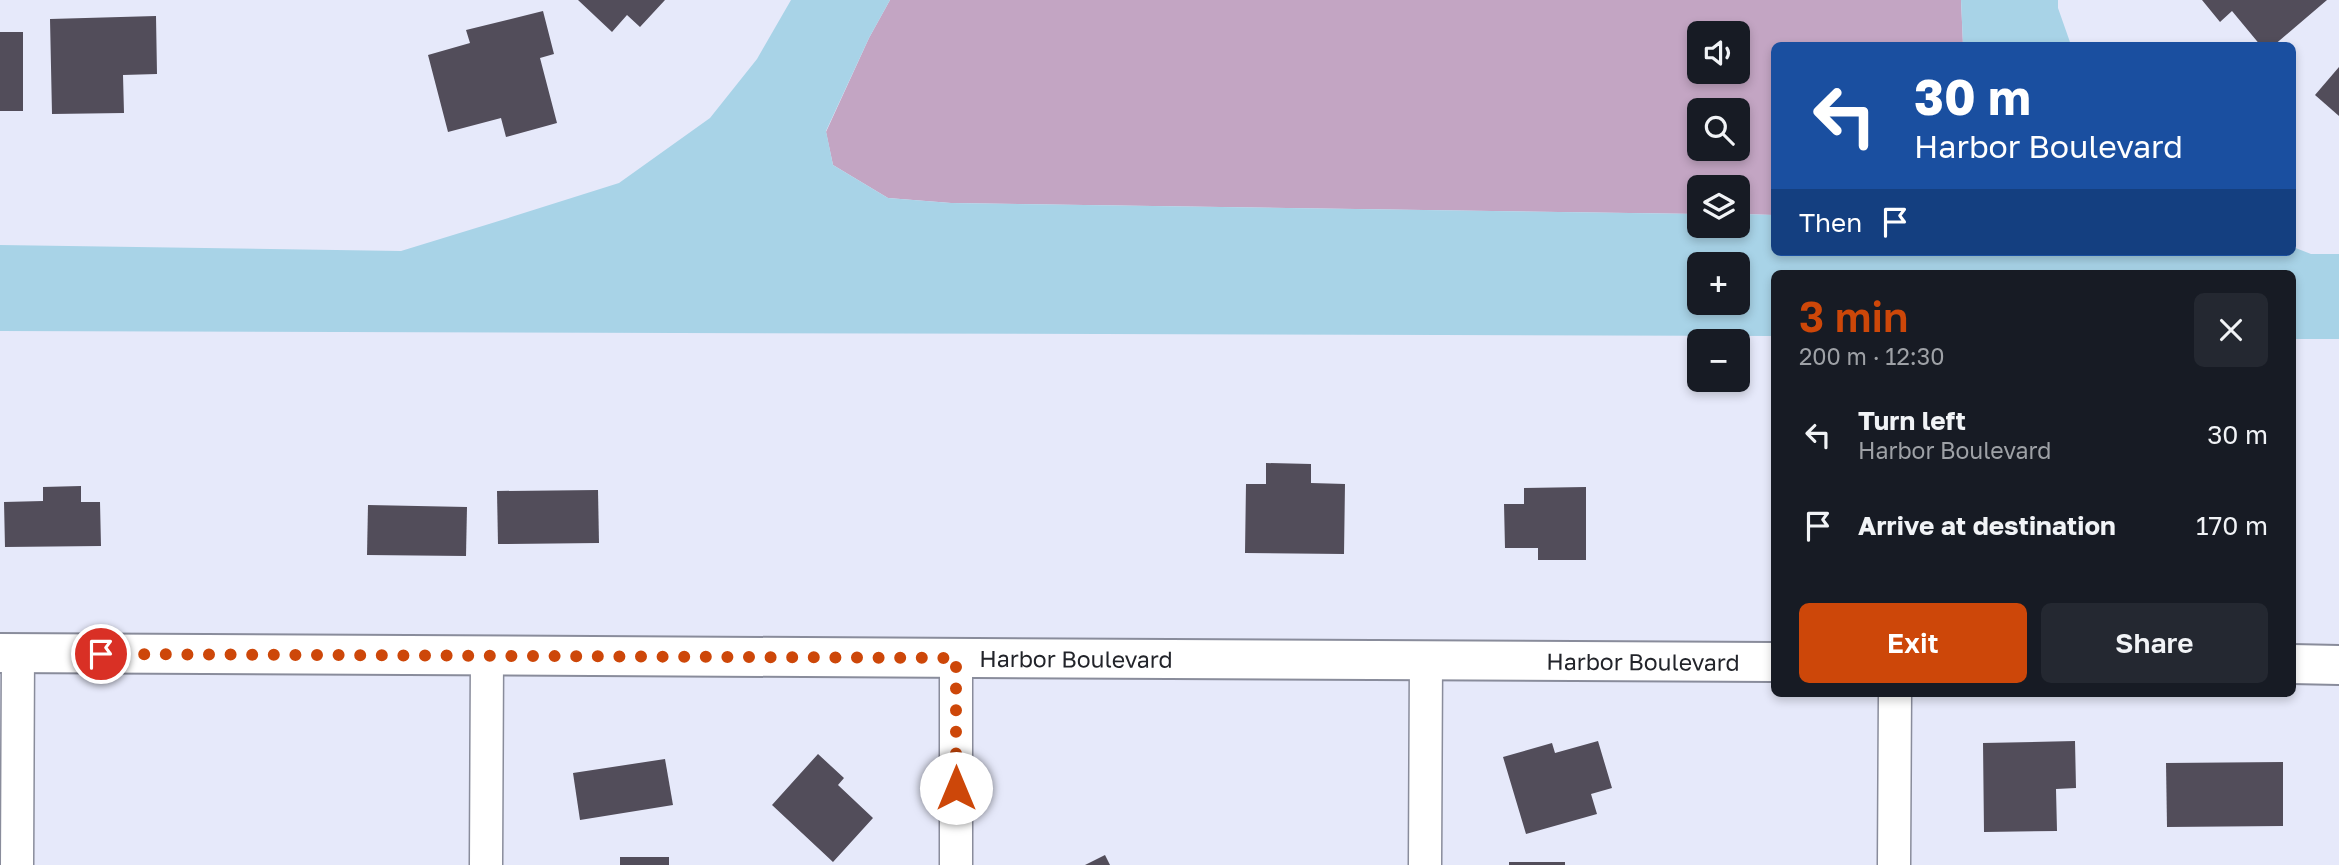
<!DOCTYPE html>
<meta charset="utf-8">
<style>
body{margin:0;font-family:"Golos Text",sans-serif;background:#242831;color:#f1f3f6;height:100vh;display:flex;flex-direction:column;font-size:26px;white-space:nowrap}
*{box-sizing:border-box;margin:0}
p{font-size:23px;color:#9ea1a6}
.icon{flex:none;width:38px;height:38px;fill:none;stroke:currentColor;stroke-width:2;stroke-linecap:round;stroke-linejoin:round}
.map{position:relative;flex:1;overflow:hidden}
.drawer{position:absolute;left:1771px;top:270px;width:525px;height:427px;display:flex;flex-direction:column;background:#171b24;border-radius:10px;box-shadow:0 4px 10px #0003}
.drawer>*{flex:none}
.guide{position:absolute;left:1771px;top:42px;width:525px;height:214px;border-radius:10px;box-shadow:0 4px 10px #0003;background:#1a4fa0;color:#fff;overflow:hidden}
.controls{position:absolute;left:1687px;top:21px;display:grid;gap:14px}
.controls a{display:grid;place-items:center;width:63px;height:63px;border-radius:10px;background:#171b24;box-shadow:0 4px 10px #0003;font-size:35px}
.pin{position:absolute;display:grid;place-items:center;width:60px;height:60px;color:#fff;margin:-30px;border:4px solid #fff;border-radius:50%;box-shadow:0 2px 7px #0007}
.me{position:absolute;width:77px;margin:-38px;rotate:0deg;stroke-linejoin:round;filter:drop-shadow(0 0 5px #0008)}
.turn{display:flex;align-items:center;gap:24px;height:147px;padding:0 28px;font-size:32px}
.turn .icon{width:91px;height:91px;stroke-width:2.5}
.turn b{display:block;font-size:49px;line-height:60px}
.then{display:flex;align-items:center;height:66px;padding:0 28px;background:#0003;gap:14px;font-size:26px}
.round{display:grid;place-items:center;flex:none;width:74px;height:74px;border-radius:10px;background:#242831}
.overview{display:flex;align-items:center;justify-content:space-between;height:119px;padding:0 28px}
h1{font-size:42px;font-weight:600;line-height:52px;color:#cd4709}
.action{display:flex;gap:14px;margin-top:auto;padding:14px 28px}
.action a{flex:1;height:80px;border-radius:10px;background:#cd4709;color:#fff;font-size:28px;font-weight:600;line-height:80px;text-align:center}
.action a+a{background:#242831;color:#f1f3f6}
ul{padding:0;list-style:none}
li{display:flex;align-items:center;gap:21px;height:91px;padding:0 28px}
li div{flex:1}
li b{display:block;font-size:26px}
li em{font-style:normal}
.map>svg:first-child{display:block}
.forest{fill:#c3a5c3;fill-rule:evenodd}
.water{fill:#a8d3e7;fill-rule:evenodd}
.building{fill:#524d5a}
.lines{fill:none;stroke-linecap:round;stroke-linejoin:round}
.street-casing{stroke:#898c9b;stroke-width:35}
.secondary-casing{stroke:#898c9b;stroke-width:42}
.street{stroke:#fff;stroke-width:32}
.secondary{stroke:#fff;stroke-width:38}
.route{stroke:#cd4709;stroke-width:12;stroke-dasharray:0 21.6}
.labels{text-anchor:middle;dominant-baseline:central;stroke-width:7;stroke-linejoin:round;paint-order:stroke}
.street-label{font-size:23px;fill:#22242a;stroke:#fff}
</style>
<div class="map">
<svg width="2339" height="865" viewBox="0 0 2339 865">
<rect width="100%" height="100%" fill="#e6e9fa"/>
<!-- forest -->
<path class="forest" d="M890 0H1961L1963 45 1774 46V215L1738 214V187H1699V214L951 203 888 198 833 165 826 132 869 38ZM1699 33H1738V72H1699ZM1699 110H1738V149H1699Z"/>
<!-- water -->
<g class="water">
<path d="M791 0H890L869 38 826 131 833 165 888 198 951 203 1699 214V226H1738V214L1774 215V252H2292L2293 247 2311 254H2339V339H2293L2292 273H1774V336L0 331V245L401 251 489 224 619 183 710 118 757 59ZM1699 264H1738V303H1699Z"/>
<polygon points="1961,0 2058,0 2058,8 2071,45 1963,45"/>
</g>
<!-- building -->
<g class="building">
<polygon points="578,0 665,0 640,27 627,15 612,32"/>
<polygon points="2202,0 2327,0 2273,46 2261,46 2232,11 2220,22"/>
<polygon points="543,11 554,54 540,58 557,123 506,137 501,118 448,132 428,55 470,43 466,30"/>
<polygon points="156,16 157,74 123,75 124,113 52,114 50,19"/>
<rect x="0" y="32" width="23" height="79"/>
<polygon points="2339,67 2339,116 2315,95"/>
<polygon points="1266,463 1311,464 1311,483 1345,484 1344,554 1245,553 1246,484 1266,484"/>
<polygon points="81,486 81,502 100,502 101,546 5,547 4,502 43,501 43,487"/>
<polygon points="1586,487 1586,560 1538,560 1538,548 1505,548 1504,504 1524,504 1524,488"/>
<polygon points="598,490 599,543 498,544 497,491"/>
<polygon points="368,505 467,507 466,556 367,555"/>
<polygon points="1598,741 1612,788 1591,794 1597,814 1526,834 1503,757 1552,743 1555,753"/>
<polygon points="2075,741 2076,788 2056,789 2057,831 1984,832 1983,743"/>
<polygon points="818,754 844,778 838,785 873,818 833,862 772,805"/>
<polygon points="665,759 673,805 580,820 573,773"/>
<polygon points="2283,762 2283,826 2167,827 2166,763"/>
<polygon points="1105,855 1110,865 1085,865"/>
<rect x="620" y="857" width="49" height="8"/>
<rect x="1509" y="862" width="56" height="3"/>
</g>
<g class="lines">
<defs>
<g id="street">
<polyline points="17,865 18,653"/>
<polyline points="486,865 487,656"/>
<polyline points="956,865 956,658"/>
<polyline points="1425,865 1426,660"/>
<polyline points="1894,865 1895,693"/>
</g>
<g id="secondary">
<path id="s1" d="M0 653 1774 662"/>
<polyline points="2292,664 2339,665"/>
</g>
</defs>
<!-- street casing -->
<use href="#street" class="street-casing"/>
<!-- secondary casing -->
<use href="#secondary" class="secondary-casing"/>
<!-- street -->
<use href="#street" class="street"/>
<!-- secondary -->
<use href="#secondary" class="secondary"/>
</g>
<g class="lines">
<!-- route -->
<polyline class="route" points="101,654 956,658 956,788"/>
</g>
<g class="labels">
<!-- street labels -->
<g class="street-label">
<text stroke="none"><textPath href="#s1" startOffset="1076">Harbor Boulevard</textPath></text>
<text stroke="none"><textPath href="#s1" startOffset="1643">Harbor Boulevard</textPath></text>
</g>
</g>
</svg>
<div class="controls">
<a><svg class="icon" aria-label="sound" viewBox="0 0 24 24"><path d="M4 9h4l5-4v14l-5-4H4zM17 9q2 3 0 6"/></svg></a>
<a><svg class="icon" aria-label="search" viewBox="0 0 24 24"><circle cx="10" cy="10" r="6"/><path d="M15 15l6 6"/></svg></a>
<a><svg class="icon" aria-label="layers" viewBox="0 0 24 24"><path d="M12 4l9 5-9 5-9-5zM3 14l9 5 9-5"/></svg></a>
<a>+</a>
<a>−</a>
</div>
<div class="pin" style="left:101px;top:654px;background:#d93025"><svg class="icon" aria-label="arrive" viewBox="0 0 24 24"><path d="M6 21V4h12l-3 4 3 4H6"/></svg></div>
<svg class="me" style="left:956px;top:788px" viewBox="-20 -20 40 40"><circle r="19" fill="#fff"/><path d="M0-13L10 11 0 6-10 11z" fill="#cd4709"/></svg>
<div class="guide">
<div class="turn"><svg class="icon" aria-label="left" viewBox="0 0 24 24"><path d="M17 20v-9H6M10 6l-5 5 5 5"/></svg><div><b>30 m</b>Harbor Boulevard</div></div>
<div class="then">Then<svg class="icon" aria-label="arrive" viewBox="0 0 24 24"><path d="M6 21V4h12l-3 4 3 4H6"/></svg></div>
</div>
<section class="drawer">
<div class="overview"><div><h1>3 min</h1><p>200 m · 12:30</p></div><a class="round"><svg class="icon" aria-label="close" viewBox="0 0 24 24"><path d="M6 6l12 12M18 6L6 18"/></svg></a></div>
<ul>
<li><svg class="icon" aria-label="left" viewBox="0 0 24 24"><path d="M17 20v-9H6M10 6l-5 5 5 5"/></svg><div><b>Turn left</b><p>Harbor Boulevard</p></div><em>30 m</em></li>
<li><svg class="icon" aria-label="arrive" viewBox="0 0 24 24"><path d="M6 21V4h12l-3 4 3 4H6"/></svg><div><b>Arrive at destination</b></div><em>170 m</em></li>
</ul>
<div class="action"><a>Exit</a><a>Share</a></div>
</section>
</div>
